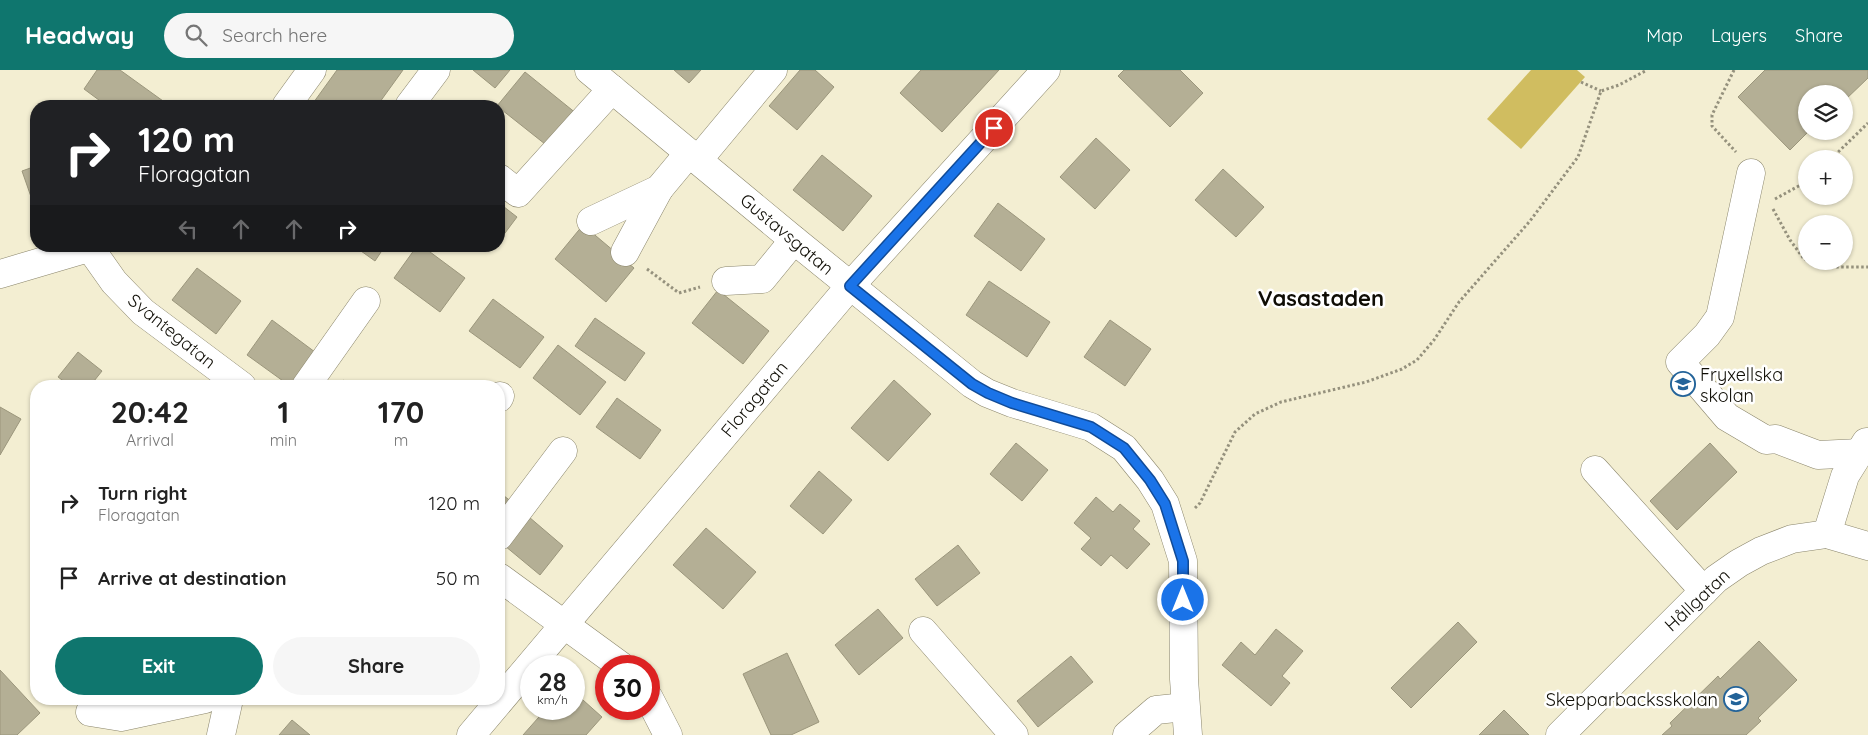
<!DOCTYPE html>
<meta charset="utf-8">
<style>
body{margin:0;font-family:Quicksand,sans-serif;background:#f6f6f6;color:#222;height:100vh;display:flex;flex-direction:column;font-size:19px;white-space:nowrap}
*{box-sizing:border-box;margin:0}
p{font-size:16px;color:#767676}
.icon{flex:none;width:28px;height:28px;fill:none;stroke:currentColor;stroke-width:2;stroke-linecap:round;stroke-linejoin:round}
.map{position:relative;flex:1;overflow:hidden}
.details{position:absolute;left:30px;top:310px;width:475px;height:325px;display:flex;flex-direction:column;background:#fff;border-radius:20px;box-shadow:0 1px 4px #0004}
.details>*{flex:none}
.hud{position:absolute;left:30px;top:30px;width:475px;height:152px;border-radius:20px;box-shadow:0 1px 4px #0004;background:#202124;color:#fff;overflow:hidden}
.buttons{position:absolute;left:1798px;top:15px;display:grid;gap:10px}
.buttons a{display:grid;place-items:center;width:55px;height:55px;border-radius:50%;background:#fff;box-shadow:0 1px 4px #0004;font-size:25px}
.speed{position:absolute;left:520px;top:585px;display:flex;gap:10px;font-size:25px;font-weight:700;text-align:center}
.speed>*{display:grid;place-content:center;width:65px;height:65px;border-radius:50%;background:#fff;box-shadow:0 1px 4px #0004;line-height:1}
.speed small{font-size:12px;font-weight:400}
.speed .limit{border:8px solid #d22;background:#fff;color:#111}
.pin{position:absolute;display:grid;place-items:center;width:42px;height:42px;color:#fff;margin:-21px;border:2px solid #fff;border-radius:50%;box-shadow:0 1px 5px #0007}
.me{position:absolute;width:55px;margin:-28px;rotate:0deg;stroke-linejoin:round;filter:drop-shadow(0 0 4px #0008)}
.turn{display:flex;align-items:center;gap:18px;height:105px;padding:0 25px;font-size:22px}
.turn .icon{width:65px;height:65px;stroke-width:2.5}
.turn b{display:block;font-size:35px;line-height:42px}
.lanes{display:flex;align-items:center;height:48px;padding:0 25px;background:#0003;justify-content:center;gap:25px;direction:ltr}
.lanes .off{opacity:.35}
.eta{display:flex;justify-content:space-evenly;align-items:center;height:85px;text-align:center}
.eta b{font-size:30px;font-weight:700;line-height:35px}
.action{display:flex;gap:10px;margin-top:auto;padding:10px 25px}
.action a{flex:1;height:58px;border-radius:30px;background:#0f766e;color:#fff;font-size:20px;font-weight:700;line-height:58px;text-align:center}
.action a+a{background:#f6f6f6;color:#222}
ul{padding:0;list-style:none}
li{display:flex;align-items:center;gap:15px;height:75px;padding:0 25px}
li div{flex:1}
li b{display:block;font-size:19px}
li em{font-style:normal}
header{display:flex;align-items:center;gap:30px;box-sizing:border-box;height:70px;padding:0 25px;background:#0f766e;color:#fff}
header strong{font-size:24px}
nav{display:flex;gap:28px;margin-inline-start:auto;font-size:18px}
.search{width:350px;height:45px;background:#f6f6f6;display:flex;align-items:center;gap:12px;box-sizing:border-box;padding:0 18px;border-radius:28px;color:#767676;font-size:19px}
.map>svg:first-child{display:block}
.green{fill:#d0bd60}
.building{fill:#b4af95;stroke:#9b967c}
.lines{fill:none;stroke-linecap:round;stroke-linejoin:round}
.minor-casing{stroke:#8a856b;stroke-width:29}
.path{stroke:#95917d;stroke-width:3;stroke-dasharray:2.5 2.5;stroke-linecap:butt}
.minor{stroke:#fff;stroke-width:28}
.route-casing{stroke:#114b97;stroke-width:12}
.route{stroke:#1a73e8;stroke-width:9}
.labels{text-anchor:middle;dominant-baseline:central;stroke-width:5;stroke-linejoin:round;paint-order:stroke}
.street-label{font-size:18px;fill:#0f0d05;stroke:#fff}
.poi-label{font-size:18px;fill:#0f0d05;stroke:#fff;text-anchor:start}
.district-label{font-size:22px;font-weight:bold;fill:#0f0d05;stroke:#fff}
</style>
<header>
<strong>Headway</strong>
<div class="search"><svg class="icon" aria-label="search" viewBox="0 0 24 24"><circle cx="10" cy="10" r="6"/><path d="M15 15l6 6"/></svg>Search here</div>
<nav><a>Map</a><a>Layers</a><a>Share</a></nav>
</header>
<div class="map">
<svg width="1868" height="665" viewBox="0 0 1868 665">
<rect width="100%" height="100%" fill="#f3eed2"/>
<!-- green -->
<polygon class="green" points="1531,0 1577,0 1585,7 1521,79 1487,49"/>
<!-- building -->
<g class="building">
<polygon points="97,0 120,0 170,36 107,36 84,19"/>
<polygon points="337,0 403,0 377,36 311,36"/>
<polygon points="473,0 510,0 495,18"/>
<polygon points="674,0 701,0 689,13"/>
<polygon points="800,0 815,0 834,17 797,60 769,36"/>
<polygon points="921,0 999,0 942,62 900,23"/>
<polygon points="1124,0 1180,0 1203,23 1170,57 1118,6"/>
<polygon points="1765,0 1868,0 1868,8 1844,31 1844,24 1806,24 1806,61 1809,61 1790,80 1738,27"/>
<polygon points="525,2 577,44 550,78 497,36"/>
<polygon points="1096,68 1130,100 1095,139 1060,107"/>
<polygon points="822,85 872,126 843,161 793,120"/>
<polygon points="36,96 36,141 22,101"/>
<polygon points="1223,99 1264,137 1236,167 1195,130"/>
<polygon points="499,133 517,147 499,171"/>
<polygon points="998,133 1045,169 1021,201 974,166"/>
<polygon points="583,155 634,198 606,232 555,189"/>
<polygon points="354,176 385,176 375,191"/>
<polygon points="417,176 422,176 465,208 440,242 394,208"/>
<polygon points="197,198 241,231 216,264 172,230"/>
<polygon points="989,211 1050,252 1027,287 966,245"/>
<polygon points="718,220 769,261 743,294 692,253"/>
<polygon points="493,229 544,267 520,298 469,261"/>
<polygon points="595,248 645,283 625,311 575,276"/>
<polygon points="272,250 323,288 302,316 290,316 247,285"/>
<polygon points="1110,250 1151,279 1125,316 1084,287"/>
<polygon points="558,275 606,312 580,345 533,308"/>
<polygon points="78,282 102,301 90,316 70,316 58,307"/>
<polygon points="343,310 352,316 338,316"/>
<polygon points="894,310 931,344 888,391 851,358"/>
<polygon points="617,328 661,360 640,389 596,357"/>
<polygon points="0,337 21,349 0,385"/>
<polygon points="1016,373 1048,400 1022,431 990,404"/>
<polygon points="1710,373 1737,402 1677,460 1650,431"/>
<polygon points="819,401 852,430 823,464 790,436"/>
<polygon points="499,422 517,436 499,461"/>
<polygon points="1096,427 1113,442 1120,434 1140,451 1133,459 1150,474 1127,499 1111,485 1101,496 1081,479 1091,468 1074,453"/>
<polygon points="529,447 563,476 540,505 505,476"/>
<polygon points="706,458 756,502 723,539 673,495"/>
<polygon points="958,475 980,503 937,536 915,509"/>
<polygon points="878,539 903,568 859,605 835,575"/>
<polygon points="1458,552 1477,572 1411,638 1391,618"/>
<polygon points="1276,559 1303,581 1282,606 1290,613 1271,636 1222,595 1241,572 1255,585"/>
<polygon points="1759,571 1797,610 1758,648 1761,651 1746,665 1662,665 1672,656 1670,653 1718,606 1720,609"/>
<polygon points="787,583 819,652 791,665 771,665 743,604"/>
<polygon points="1071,586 1093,612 1038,657 1017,631"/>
<polygon points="0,600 40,643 17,665 0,665"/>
<polygon points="574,622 602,647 586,665 523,665 546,639 574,639"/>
<polygon points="1504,640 1529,665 1479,665"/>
<polygon points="292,650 310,665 279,665"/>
</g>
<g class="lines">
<defs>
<g id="minor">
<polyline points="589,0 794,170 972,314 987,323 1012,333 1091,357 1124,378 1150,410 1165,434 1183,491 1184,609 1188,665"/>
<polyline points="286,36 312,0"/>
<polyline points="409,36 436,0"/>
<polyline points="698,90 773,0"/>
<polyline points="1751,103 1720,247 1707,265 1680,292 1727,347 1766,370 1776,369 1818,385 1860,383"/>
<polyline points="499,108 518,123 612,19"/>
<polyline points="591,151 659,119 689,83"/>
<polyline points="90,178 114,212 143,242 242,316"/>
<polyline points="625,182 659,119"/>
<polyline points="0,204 95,176"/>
<polyline points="726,211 762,209 794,170"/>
<polyline points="306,316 366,231"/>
<polyline points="499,328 500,326"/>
<polyline points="1595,400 1704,521"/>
<polyline points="1827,464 1845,406 1866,372"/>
<polyline points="499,466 563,381"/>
<polyline points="499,507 621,596"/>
<polyline points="923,561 1014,665"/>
<polyline points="649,628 668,665"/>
<polyline points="90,642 121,647 205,629"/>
<polyline points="221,665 229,629"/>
<polyline points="471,665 850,216 1046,0"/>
<polyline points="1127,665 1156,640 1185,637"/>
<polyline points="1560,665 1716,509 1739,493 1761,481 1792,469 1827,464 1868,476"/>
</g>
</defs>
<!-- minor casing -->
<use href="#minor" class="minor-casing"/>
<!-- path -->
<g class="path">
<polyline points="1734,0 1712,45 1712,56 1736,82"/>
<polyline points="1581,12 1601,21"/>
<polyline points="1831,89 1868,53"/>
<polyline points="1775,129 1806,112"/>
<polyline points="1773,139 1790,170 1804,189 1806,190"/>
<polyline points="1812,191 1834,197 1868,197"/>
<polyline points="647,199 679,223 700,217"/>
<polyline points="1195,438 1200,433 1235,362 1255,344 1281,332 1366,312 1402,299 1417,290 1434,270 1459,232 1530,151 1578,87 1601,21 1619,15 1647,0"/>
</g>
<!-- minor -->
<use href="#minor" class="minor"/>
</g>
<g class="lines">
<defs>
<polyline id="route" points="994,58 850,216 972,314 988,323 1012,333 1091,357 1124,378 1150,410 1165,434 1183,491 1183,530"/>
</defs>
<!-- route casing -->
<use href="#route" class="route-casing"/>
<!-- route -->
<use href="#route" class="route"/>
</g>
<!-- icons -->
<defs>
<symbol id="school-ring" viewBox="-11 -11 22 22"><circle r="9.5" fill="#fff" stroke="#236399" stroke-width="1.5"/><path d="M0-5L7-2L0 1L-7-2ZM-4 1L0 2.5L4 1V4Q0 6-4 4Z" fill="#236399"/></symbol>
</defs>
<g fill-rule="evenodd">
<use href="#school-ring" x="1669" y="300" width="28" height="28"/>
<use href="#school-ring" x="1722" y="615" width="28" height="28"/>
</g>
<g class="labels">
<!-- street labels -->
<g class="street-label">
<text transform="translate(787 164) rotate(40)">Gustavsgatan</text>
<text transform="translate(172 261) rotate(39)">Svantegatan</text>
<text transform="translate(754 329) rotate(-50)">Floragatan</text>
<text transform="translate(1697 530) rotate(-43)">Hållgatan</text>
</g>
<!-- poi labels -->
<g class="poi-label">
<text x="1700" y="304">Fryxellska<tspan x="1700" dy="21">skolan</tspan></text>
<text x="1718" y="629" text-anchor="end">Skepparbacksskolan</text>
</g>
<!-- district labels -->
<g class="district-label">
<text x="1321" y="228">Vasastaden</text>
</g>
</g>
</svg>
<div class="buttons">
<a><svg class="icon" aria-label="layers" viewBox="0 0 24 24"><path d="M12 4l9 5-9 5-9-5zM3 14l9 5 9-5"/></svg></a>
<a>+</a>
<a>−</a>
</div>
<div class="speed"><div>28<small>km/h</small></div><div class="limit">30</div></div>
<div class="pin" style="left:994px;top:58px;background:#d93025"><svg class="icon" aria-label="arrive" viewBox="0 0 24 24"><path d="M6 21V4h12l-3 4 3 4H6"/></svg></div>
<svg class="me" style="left:1183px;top:530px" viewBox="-20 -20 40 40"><circle r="17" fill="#1a73e8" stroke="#fff" stroke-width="3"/><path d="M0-11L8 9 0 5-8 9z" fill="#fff"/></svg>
<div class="hud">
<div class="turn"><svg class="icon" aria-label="right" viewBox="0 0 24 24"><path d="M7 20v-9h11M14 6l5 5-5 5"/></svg><div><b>120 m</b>Floragatan</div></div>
<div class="lanes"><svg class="icon off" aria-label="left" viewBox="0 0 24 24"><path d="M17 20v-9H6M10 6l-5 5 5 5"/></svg><svg class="icon off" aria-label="ahead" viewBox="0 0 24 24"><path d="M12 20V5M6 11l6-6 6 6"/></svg><svg class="icon off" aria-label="ahead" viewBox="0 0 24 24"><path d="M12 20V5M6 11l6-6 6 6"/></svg><svg class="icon" aria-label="right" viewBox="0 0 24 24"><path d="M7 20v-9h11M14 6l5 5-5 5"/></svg></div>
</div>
<section class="details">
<div class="eta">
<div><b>20:42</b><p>Arrival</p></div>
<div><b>1</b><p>min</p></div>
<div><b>170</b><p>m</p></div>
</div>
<ul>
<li><svg class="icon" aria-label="right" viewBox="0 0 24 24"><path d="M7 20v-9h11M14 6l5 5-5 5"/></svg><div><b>Turn right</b><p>Floragatan</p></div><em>120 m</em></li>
<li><svg class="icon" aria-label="arrive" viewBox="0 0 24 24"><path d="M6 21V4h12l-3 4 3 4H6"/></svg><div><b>Arrive at destination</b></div><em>50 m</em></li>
</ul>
<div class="action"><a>Exit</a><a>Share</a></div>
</section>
</div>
